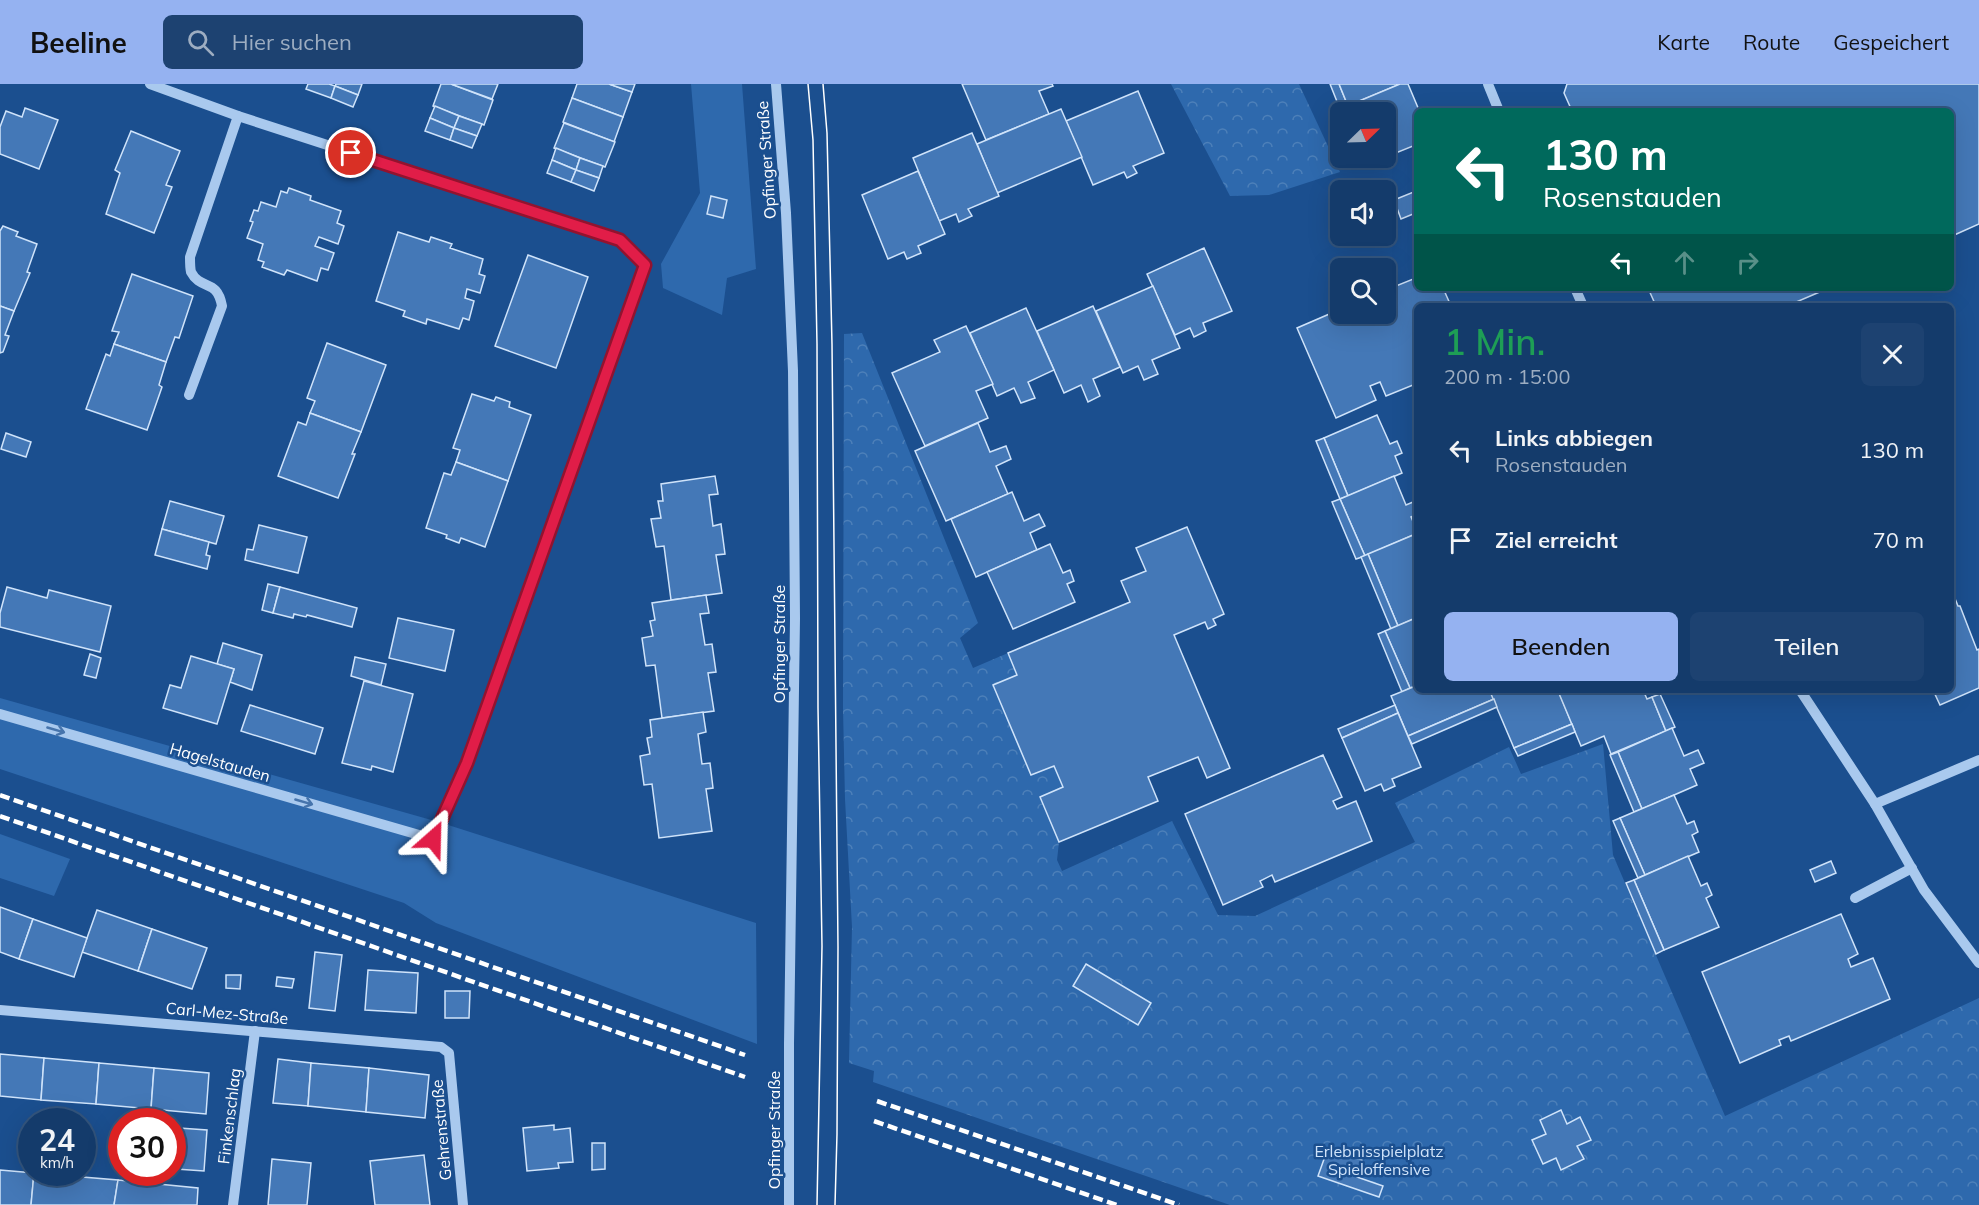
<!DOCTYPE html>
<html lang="de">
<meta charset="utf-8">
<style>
body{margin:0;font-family:Mulish,sans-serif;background:#1d4271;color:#f1f3f6;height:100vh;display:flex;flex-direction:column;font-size:22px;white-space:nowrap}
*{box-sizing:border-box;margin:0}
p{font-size:20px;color:#9dadc1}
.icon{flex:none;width:33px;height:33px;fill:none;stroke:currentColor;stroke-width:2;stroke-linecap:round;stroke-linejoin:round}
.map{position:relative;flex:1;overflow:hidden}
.panel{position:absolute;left:1414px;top:219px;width:540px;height:390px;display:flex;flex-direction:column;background:#143b6b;border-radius:9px;box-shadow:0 6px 24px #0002,0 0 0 2px #33557e}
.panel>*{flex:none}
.top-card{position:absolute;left:1414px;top:24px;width:540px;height:183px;border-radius:9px;box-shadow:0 6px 24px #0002,0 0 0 2px #33557e;background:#00695c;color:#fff;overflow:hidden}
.needle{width:39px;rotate:67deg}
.fabs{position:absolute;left:1330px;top:18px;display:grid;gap:12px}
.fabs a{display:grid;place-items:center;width:66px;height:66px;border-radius:9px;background:#143b6b;box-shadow:0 6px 24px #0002,0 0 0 2px #33557e;font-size:30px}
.speed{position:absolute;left:18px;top:1024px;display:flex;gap:12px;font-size:30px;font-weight:700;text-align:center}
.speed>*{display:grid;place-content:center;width:78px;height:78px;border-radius:50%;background:#143b6b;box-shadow:0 6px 24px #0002,0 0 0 2px #33557e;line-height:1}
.speed small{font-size:15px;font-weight:400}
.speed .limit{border:9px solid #d22;background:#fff;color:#111}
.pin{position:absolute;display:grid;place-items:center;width:51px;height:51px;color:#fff;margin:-26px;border:3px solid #fff;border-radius:50%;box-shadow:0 2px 6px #0007}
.me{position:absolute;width:66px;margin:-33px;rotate:25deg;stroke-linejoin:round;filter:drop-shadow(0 0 4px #0008)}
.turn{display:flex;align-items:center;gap:21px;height:126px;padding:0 30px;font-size:27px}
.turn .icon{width:78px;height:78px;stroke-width:2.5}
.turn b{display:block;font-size:42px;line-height:51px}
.lanes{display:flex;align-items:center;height:57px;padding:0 30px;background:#0003;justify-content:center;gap:30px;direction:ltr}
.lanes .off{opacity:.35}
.round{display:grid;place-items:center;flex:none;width:63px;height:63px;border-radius:9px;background:#1d4271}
.summary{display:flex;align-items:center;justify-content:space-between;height:102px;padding:0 30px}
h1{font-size:36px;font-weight:600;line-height:45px;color:#1e9e55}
.action{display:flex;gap:12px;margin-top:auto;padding:12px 30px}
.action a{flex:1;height:69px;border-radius:9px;background:#95b2f1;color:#111;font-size:24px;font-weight:600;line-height:69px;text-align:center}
.action a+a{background:#1d4271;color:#f1f3f6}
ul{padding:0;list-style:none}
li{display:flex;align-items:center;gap:18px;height:90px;padding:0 30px}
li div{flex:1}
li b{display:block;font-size:22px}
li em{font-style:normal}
header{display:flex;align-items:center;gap:36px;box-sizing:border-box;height:84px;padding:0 30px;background:#95b2f1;color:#111}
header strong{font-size:28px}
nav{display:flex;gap:33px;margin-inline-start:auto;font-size:21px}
.search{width:420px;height:54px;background:#1d4271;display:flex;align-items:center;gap:15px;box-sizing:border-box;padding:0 21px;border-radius:9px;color:#9dadc1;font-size:22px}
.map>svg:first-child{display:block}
.green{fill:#2e69ad}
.park{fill:url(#park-crowns)}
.building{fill:#4478b7;stroke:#cfe3fa;stroke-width:1.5}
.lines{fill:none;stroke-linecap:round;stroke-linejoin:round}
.minor{stroke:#a9c9ee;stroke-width:10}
.tram{stroke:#fff;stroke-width:1.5}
.rail{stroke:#fff;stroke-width:4.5;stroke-dasharray:10 4.5;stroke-linecap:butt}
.minor-bridge{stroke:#a9c9ee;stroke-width:10}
.oneway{stroke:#4674ac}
.route-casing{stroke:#92132f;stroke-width:15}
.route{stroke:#e11d48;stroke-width:10}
.labels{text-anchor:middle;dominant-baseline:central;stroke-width:5;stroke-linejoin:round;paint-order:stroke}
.street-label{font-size:16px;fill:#fff;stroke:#1b4f8f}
.park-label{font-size:16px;fill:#cfe3fa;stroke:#1b4f8f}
</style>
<header>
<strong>Beeline</strong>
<div class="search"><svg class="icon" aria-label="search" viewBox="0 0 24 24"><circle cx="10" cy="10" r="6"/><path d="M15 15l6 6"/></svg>Hier suchen</div>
<nav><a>Karte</a><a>Route</a><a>Gespeichert</a></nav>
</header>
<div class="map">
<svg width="1979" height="1121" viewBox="0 0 1979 1121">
<defs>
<pattern id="park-crowns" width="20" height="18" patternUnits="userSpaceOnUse" patternTransform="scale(1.5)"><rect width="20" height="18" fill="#2e69ad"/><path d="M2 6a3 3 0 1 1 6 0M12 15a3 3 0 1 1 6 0" fill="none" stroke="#4d80b9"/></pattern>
</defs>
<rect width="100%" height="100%" fill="#1b4f8f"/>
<!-- green -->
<g class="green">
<polygon points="691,0 742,0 756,185 727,194 722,231 663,204 661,180 700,109"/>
<polygon points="0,614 442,739 756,839 757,960 436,839 404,819 0,685"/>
<polygon points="0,750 70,775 54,812 0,794"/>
</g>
<!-- park -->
<g class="park">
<polygon points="1171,0 1299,0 1340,88 1269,111 1230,112"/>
<polygon points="862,249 978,539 960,554 973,584 1008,569 1017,591 993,601 1031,691 1054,682 1063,703 1040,713 1059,758 1057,776 1062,787 1172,737 1218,831 1255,832 1415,758 1395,719 1509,663 1521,690 1603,660 1613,771 1725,1032 1979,914 1979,1121 1230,1121 873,998 874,987 849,979 852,843 845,715 843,624 844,250"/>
</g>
<!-- building -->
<g class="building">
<polygon points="308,0 329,0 335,2 331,14 306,5"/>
<polygon points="336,0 362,0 358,11 335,2"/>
<polygon points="441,0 451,0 493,16 484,41 433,22"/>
<polygon points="451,0 498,0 492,15"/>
<polygon points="577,0 609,0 632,8 623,33 572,14"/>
<polygon points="609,0 635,0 632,8"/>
<polygon points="962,0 1052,0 1053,2 1039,7 1049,30 986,56"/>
<polygon points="1330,0 1339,0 1348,22 1340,25"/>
<polygon points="1339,0 1400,0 1348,22"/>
<polygon points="1400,0 1408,0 1419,26 1426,23 1427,27 1418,27 1418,60 1386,73 1386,28 1356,28 1352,20"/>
<polygon points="1567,0 1979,0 1979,140 1952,152 1952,27 1572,27 1564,9"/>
<polygon points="335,2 358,11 353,23 331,14"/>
<polygon points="1138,7 1164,69 1133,82 1137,89 1127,94 1124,88 1093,101 1066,37"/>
<polygon points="572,14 623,33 614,58 563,38"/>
<polygon points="435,22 459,32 454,44 430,34"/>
<polygon points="25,24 58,36 39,85 0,70 0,43 6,27 22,33"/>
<polygon points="1061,25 1082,73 997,109 977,60"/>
<polygon points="459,32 482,40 477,52 454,44"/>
<polygon points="430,34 454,44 450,56 425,47"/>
<polygon points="564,39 615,58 605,83 554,64"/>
<polygon points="454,44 477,52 472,64 450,56"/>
<polygon points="131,47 180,67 166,101 172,103 154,149 106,130 120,89 115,86"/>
<polygon points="972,49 999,112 968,125 972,132 959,138 956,130 939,137 913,74"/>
<polygon points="556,64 580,74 576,86 552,76"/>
<polygon points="580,74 603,82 599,94 576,86"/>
<polygon points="552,76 576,86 571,98 547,89"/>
<polygon points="576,86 599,94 594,107 571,98"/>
<polygon points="918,87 945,150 918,162 921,169 907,175 904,168 888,175 862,111"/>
<polygon points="289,104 311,112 310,116 341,127 337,139 344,142 338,160 319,153 315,162 334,169 328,186 321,184 317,197 287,186 284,191 262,183 264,178 258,176 263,160 247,154 253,138 250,137 254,126 258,127 261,118 276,123 281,107 287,109"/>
<polygon points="1416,107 1418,128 1401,135 1394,116"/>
<polygon points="711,112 727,116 723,134 707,130"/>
<polygon points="3,142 18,148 16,152 37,160 27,188 30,189 14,227 0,222 0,147"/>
<polygon points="398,148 429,158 431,153 452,160 450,164 483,175 479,190 485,192 480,209 467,205 465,214 474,217 469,236 463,234 459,245 427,235 426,240 403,232 405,227 376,217"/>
<polygon points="1204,164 1232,227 1203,239 1206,247 1194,253 1190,244 1175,251 1147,190"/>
<polygon points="528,171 588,193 556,284 495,262"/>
<polygon points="132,190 193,212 179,254 175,253 166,278 114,260 119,248 112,247"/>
<polygon points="1418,193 1418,204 1443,204 1451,222 1418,222 1418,299 1386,312 1380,298 1370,302 1376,316 1336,334 1297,244 1341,225 1341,230 1386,230 1386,206"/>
<polygon points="1153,202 1180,264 1152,276 1158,290 1144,296 1138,282 1123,289 1096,227"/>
<polygon points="1648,204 1829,204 1787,222 1656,222"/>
<polygon points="0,222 14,227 5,251 9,252 3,268 0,269"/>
<polygon points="1093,222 1120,283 1093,295 1100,312 1088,318 1081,301 1064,309 1037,247"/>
<polygon points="1026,224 1054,286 1028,298 1035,314 1021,319 1014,304 997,312 970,249"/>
<polygon points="966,242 993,300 976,307 988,334 925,362 892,289 940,268 934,256"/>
<polygon points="327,259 386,281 361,348 310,329 315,317 307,314"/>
<polygon points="114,260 166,278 159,301 162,303 147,346 86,325 106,270 110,272"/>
<polygon points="472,310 494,317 496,313 510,318 509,323 531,331 508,397 456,378 460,366 453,364"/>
<polygon points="310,329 361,348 352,370 355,370 338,414 278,392 298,338 306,341"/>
<polygon points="1377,331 1390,360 1397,357 1402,369 1395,372 1402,389 1348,412 1324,354"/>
<polygon points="978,339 990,368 1006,362 1011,375 996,382 1008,410 946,437 915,367"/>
<polygon points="6,349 31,358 26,373 1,365"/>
<polygon points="1324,354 1348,412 1340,415 1316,357"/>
<polygon points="456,378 508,397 485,463 461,454 459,459 446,454 447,451 426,444 444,389 451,391"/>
<polygon points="715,392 718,410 709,411 713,442 721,440 725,470 716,471 722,509 671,516 664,462 656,463 651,435 661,434 658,417 663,417 661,400"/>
<polygon points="1394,392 1406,421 1413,418 1418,428 1418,430 1411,433 1418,449 1365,472 1340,415"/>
<polygon points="1012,408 1024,437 1039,430 1045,442 1030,449 1037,466 976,493 951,435"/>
<polygon points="1340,415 1365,472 1356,475 1332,418"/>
<polygon points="170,417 224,432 216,460 162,445"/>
<polygon points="259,441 307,453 298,489 245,476 247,465 253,466"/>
<polygon points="1187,443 1224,530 1213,535 1216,541 1208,545 1205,538 1174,551 1230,684 1207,694 1198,673 1148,693 1158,717 1059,758 1040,713 1063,703 1054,682 1031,691 993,601 1017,591 1008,569 1130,518 1121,497 1146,487 1136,464"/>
<polygon points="162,445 209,458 206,471 210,472 207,485 155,471"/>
<polygon points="1418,449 1418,533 1398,542 1368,470"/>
<polygon points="1050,460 1063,489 1070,486 1074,497 1067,500 1075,518 1013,545 987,488"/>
<polygon points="1368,470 1398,542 1391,545 1361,473"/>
<polygon points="268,500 280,503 273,529 262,526"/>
<polygon points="7,503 47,514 49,506 111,522 100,568 0,543 0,529"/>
<polygon points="280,503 357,524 352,543 307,531 306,533 294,530 293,534 273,529"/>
<polygon points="1952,507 1958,522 1960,522 1977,566 1979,565 1979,604 1940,621 1933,606 1952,606"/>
<polygon points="706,511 709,529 700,530 705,561 712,560 716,588 708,589 714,627 662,634 655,581 646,582 642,554 653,552 650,537 655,536 652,519"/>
<polygon points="1418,533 1418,601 1410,604 1385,547"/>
<polygon points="398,534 454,546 445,587 389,574"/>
<polygon points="1385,547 1410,604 1402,608 1378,550"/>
<polygon points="223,559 262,571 252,606 230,598 234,585 217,580"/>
<polygon points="90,570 101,574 96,594 84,591"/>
<polygon points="191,572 234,585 217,640 163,624 170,601 181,604"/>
<polygon points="355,573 386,580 381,601 351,592"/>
<polygon points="364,597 413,610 393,688 372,682 371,686 342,679"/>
<polygon points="1418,601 1418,606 1490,606 1494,615 1408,652 1391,612"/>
<polygon points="1501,606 1558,606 1572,640 1514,664 1491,610"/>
<polygon points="1560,606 1643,606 1647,615 1652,613 1666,647 1611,670 1604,652 1581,662 1558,607"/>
<polygon points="1660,610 1675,643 1666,647 1652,613"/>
<polygon points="1494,615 1497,623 1412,660 1408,652"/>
<polygon points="250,621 323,644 315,670 241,647"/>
<polygon points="1395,621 1398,629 1342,654 1338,645"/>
<polygon points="703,628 706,648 698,650 702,680 710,679 713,704 706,705 712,747 659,754 652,700 644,701 640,672 650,670 647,654 652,653 650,636"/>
<polygon points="1398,629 1421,683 1392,695 1395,702 1384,707 1381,700 1365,707 1342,654"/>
<polygon points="1572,640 1575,648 1518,672 1514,664"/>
<polygon points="1672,644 1684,672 1698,666 1704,679 1690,685 1697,701 1642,725 1618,668"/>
<polygon points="1618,668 1642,725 1634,728 1610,671"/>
<polygon points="1323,671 1342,713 1333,717 1337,725 1356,717 1372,757 1275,798 1272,791 1260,797 1263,803 1223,821 1185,730"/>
<polygon points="1674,711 1687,740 1694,737 1698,748 1692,751 1699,768 1645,791 1620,734"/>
<polygon points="1620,734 1645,791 1638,794 1613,737"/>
<polygon points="1688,772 1701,802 1707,799 1712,811 1706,814 1719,843 1664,866 1634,796"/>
<polygon points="1831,777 1836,789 1815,798 1810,786"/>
<polygon points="1634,796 1664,866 1656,870 1626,799"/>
<polygon points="0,823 33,835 19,875 0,868"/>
<polygon points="97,826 152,845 138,887 82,868"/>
<polygon points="1841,830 1858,870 1848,875 1851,883 1873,874 1890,915 1791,957 1789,952 1779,956 1781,961 1740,979 1702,888"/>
<polygon points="33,835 87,854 74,893 19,875"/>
<polygon points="152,845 207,864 192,905 138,887"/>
<polygon points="315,868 342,871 335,927 309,924"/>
<polygon points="1086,880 1151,919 1138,941 1073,902"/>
<polygon points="368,886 418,889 416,929 365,926"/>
<polygon points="226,891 241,891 240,905 226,904"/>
<polygon points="277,893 294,895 292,904 276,902"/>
<polygon points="445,907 470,907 469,934 445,934"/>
<polygon points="0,970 44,974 41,1016 0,1012"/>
<polygon points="44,974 99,979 96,1020 41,1016"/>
<polygon points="278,975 311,979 308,1022 273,1019"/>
<polygon points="99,979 154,984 151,1025 96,1020"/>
<polygon points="311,979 369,984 366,1028 308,1022"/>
<polygon points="154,984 209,989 206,1030 151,1025"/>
<polygon points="369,984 429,991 425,1034 366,1028"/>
<polygon points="1561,1026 1567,1040 1580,1033 1591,1056 1577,1062 1584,1075 1561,1086 1556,1074 1543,1080 1532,1056 1546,1050 1540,1036"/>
<polygon points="554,1041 554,1046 570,1044 573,1078 558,1079 559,1084 527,1087 523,1044"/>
<polygon points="179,1044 207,1046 204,1087 176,1085"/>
<polygon points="113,1046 122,1046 122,1073 110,1072"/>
<polygon points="592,1059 605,1059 605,1085 592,1086"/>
<polygon points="1328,1064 1362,1076 1357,1093 1383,1102 1379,1113 1318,1092"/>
<polygon points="424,1071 430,1121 375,1121 370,1077"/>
<polygon points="272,1075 311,1079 307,1121 268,1121"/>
<polygon points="0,1086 34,1089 31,1121 0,1121"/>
<polygon points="34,1089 118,1096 114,1121 31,1121"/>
<polygon points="118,1096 198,1104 197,1121 114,1121"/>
</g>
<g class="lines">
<!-- minor -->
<g class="minor">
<polyline points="776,0 786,129 793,287 795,534 789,960"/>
<polyline points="1488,0 1499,27"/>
<polyline points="1575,204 1583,222"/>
<path d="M189 311 222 222C217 194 201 207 191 188 190 184 190 177 190 173L238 32"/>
<polyline points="1800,606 1875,720 1924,806 1979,879"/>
<polyline points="0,630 433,755 467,679 645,181 620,156 238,32 150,0"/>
<polyline points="1875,720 1979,676"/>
<polyline points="1855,814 1912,784"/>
<polyline points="0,926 441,963 449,969 463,1121"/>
<polyline points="233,1121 255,947"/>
<polyline points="789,1121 789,1034"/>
</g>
<!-- tram -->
<g class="tram">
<polyline points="808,0 813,56 817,260 818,624 822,862 817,1121"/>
<polyline points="823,0 827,49 832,260 838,863 837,1050 835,1121"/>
</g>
<!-- rail -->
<g class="rail">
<polyline points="0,711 745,971"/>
<polyline points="0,732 745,993"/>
<polyline points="877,1017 1179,1121"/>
<polyline points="874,1037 1117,1121"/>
</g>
<!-- minor-bridge -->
<polyline class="minor-bridge" points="789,1034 789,960"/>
</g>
<!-- one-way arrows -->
<defs><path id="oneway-shaft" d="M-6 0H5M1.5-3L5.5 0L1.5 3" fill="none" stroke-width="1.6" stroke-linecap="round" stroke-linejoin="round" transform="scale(1.5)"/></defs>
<g class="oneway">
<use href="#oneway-shaft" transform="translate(56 646) rotate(16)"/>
<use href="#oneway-shaft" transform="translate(304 718) rotate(16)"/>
</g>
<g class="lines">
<defs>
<polyline id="route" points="351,69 620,156 645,181 467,679 433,755"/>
</defs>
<!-- route casing -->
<use href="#route" class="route-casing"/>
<!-- route -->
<use href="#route" class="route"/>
</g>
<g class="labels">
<!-- street labels -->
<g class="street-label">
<text transform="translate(766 76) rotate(-94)">Opfinger Straße</text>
<text transform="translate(779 560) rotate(-90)">Opfinger Straße</text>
<text transform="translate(220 678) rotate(16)">Hagelstauden</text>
<text transform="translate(227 929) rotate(5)">Carl-Mez-Straße</text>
<text transform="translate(229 1032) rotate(-83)">Finkenschlag</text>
<text transform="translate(441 1046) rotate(-95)">Gehrenstraße</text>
<text transform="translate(774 1046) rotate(-90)">Opfinger Straße</text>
</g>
<!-- park labels -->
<g class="park-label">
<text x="1379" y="1067">Erlebnisspielplatz<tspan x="1379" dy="18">Spieloffensive</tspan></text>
</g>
</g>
</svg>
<div class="fabs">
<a><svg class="needle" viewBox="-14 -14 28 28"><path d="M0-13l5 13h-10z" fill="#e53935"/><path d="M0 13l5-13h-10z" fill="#9dadc1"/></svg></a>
<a><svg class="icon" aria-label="sound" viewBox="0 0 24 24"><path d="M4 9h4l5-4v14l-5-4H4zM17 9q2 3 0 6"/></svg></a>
<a><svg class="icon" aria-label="search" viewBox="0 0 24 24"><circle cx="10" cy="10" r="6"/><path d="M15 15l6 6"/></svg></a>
</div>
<div class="speed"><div>24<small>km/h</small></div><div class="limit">30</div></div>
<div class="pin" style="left:351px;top:69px;background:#d93025"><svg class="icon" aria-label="arrive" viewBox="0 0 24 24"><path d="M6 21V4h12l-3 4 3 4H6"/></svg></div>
<svg class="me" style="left:433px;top:755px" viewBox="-20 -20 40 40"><path d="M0-17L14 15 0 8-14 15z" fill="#e11d48" stroke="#fff" stroke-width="4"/></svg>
<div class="top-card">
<div class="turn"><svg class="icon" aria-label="left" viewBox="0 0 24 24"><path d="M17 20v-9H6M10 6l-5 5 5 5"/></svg><div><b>130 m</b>Rosenstauden</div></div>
<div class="lanes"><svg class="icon" aria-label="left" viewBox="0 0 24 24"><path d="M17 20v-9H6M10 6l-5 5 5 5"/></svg><svg class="icon off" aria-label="ahead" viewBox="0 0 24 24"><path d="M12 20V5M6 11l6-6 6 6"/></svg><svg class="icon off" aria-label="right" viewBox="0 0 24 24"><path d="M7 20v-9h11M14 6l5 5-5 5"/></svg></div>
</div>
<section class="panel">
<div class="summary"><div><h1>1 Min.</h1><p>200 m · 15:00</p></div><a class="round"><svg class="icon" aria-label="close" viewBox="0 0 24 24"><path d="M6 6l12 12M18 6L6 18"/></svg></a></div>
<ul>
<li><svg class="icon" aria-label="left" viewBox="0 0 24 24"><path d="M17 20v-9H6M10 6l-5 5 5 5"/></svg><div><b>Links abbiegen</b><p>Rosenstauden</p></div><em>130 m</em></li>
<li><svg class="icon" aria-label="arrive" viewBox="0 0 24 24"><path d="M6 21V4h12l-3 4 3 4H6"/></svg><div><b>Ziel erreicht</b></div><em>70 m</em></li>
</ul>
<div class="action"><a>Beenden</a><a>Teilen</a></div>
</section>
</div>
